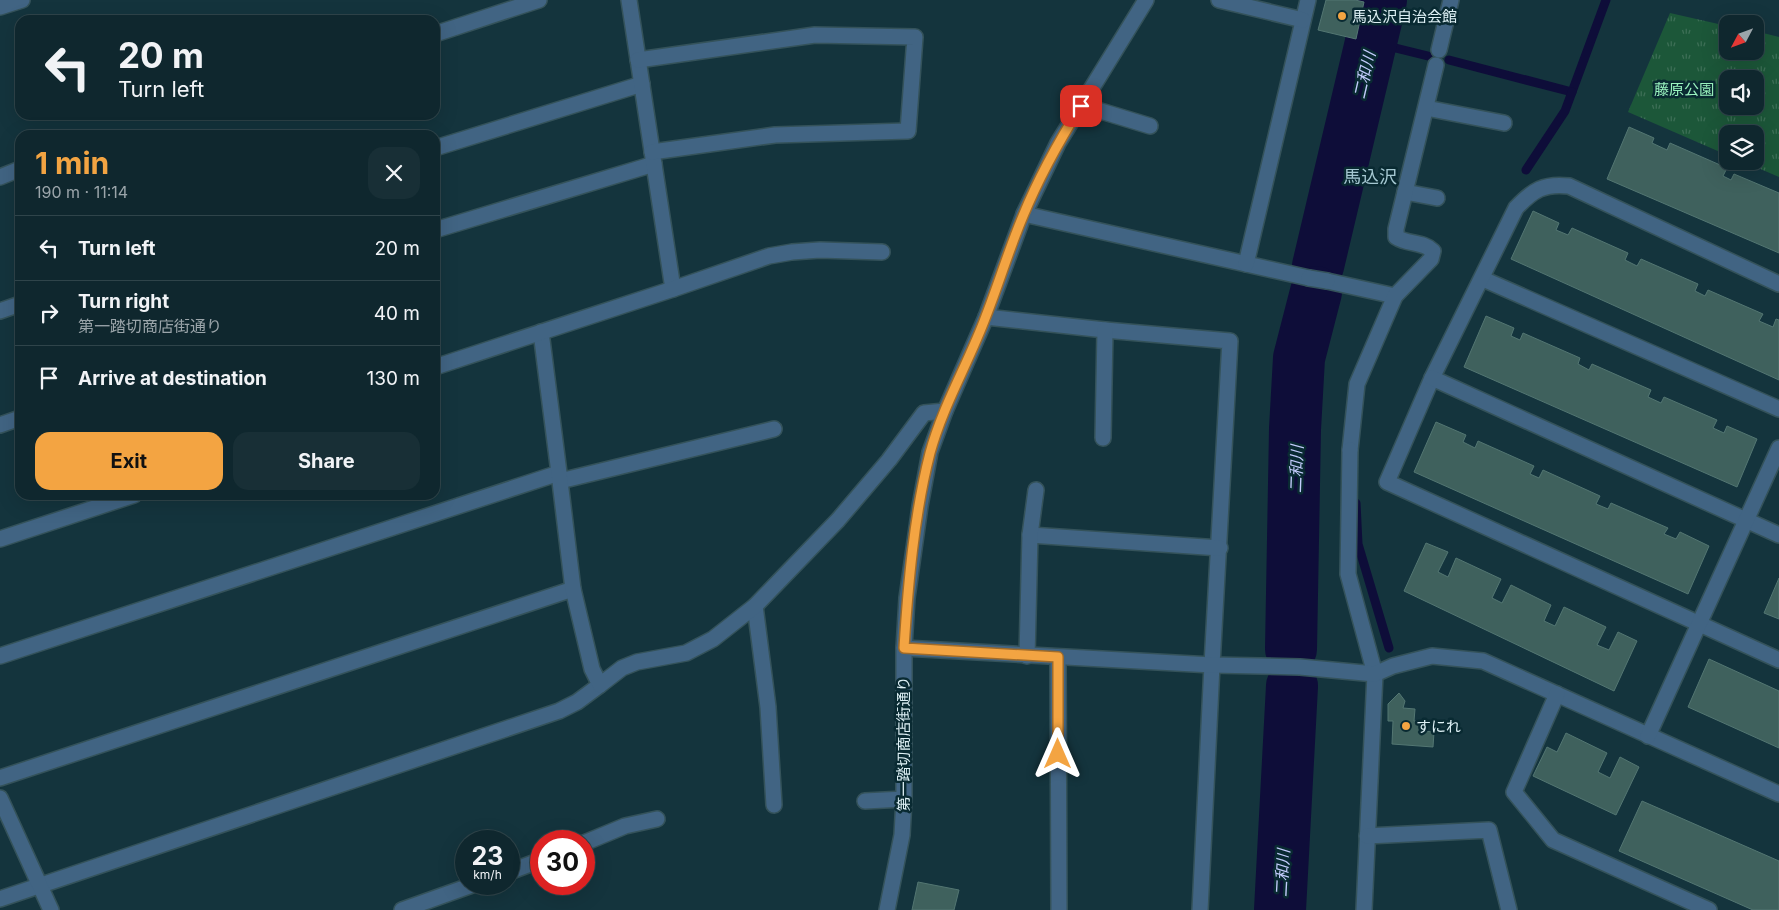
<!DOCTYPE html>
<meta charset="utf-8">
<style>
body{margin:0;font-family:Inter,"Noto Sans JP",sans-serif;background:#182f36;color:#f1f3f6;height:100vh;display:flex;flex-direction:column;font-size:19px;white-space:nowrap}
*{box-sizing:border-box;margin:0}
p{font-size:16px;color:#9ba5aa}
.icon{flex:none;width:28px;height:28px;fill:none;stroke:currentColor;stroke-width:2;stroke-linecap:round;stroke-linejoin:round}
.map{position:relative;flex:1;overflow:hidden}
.details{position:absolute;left:15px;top:130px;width:425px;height:370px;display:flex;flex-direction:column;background:#0f272e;border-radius:15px;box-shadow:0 5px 20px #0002,0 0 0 1px #2f444a}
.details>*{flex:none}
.hud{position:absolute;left:15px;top:15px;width:425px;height:105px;border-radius:15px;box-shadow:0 5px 20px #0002,0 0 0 1px #2f444a;background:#0f272e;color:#f1f3f6;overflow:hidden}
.needle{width:32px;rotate:229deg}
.buttons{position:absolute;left:1719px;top:15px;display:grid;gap:10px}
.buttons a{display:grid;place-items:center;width:45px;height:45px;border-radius:10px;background:#0f272e;box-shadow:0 5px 20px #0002,0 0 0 1px #2f444a;font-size:25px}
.speed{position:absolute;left:455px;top:830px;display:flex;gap:10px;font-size:25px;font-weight:700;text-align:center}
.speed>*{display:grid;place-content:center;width:65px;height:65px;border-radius:50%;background:#0f272e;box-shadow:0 5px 20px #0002,0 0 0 1px #2f444a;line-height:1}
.speed small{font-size:12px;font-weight:400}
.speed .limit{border:8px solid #d22;background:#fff;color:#111}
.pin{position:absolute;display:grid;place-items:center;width:42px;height:42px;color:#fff;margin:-21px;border-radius:10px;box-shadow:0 2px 8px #0006}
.me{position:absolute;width:55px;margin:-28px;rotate:0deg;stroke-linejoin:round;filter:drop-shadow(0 0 4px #0008)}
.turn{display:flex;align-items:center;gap:18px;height:105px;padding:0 20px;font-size:22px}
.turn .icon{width:65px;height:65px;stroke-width:2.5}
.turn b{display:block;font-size:35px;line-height:42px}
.round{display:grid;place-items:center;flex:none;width:52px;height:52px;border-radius:15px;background:#182f36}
.headline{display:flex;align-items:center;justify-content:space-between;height:85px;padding:0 20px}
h1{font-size:30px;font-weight:700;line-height:38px;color:#f3a442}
.cta{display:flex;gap:10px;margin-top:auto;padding:10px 20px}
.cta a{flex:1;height:58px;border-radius:15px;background:#f3a442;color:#111;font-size:20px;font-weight:700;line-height:58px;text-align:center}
.cta a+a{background:#182f36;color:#f1f3f6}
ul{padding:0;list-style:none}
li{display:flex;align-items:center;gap:15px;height:65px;padding:0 20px;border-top:1px solid #2f444a}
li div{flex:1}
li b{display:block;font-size:19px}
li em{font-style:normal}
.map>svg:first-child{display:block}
.park{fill:url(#park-tufts);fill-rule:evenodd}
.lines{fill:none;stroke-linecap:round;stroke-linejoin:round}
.stream{stroke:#0e0d39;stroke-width:9}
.river{stroke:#0e0d39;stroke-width:52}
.building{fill:#3f615d;stroke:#537672}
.lane-casing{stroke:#34525a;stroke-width:18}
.street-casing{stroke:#34525a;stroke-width:18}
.lane{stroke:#416483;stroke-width:15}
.street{stroke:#416483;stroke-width:15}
.route-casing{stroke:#9e6b2b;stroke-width:12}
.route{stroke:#f3a442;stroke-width:9}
.poi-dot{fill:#f3a442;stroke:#092a32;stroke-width:2}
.labels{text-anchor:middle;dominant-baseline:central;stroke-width:5;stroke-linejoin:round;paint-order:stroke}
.poi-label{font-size:15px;fill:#def0f5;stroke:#092a32;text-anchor:start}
.park-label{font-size:15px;fill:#9af3bf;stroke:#092a32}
.street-label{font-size:15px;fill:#def0f5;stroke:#092a32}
.water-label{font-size:16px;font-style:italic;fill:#c3ccfc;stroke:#092a32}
.quarter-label{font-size:18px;fill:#a5c8d2;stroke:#092a32}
</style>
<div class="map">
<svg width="1779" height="910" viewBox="0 0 1779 910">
<defs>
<pattern id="park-tufts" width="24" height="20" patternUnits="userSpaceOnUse" patternTransform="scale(1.25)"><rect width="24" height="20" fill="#1c5739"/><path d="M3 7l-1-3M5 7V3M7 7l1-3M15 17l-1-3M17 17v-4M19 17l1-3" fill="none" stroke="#3d6f56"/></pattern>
</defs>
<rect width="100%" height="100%" fill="#14343d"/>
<!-- park -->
<path class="park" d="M1670 13 1727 26 1728 51H1755V31L1779 37V177L1742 161H1755V134H1728L1727 155 1628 112ZM1728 79H1755V106H1728Z"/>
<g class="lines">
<!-- stream -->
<g class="stream">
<polyline points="1371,42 1428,56"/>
<polyline points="1449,60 1572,92 1606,0"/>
<polyline points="1526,170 1565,111 1572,92"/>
<polyline points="1356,503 1358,544 1389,648"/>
</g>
<!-- river -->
<g class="river">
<polyline points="1318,266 1381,0"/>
<polyline points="1291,649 1295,429 1299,358 1316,292"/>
<polyline points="1280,910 1292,686"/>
</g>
</g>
<!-- building -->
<g class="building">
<polygon points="1326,0 1355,0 1364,2 1356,39 1318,30"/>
<polygon points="1629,127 1654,138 1652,143 1667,150 1670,143 1727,168 1723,176 1731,180 1734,174 1779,193 1779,253 1607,179"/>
<polygon points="1533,211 1559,223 1556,230 1568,235 1572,228 1628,253 1625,260 1637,266 1641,259 1698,284 1695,291 1705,296 1708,290 1763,314 1759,321 1773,327 1776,319 1779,320 1779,380 1511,259"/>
<polygon points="1486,316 1514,328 1511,336 1520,340 1523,333 1580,358 1578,364 1589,370 1592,364 1651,390 1648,397 1661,403 1664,397 1717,420 1713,428 1724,433 1727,426 1757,439 1737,487 1464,367"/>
<polygon points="1436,422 1466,435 1463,442 1475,448 1478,441 1534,466 1530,474 1539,478 1543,470 1600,496 1596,504 1608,509 1611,503 1668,528 1664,534 1676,539 1680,532 1709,546 1688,594 1414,472"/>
<polygon points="1426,543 1448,552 1438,572 1448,577 1456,558 1501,579 1492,598 1502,603 1511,585 1551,605 1544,621 1555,626 1564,607 1606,627 1597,645 1609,650 1618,632 1637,641 1614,691 1404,591"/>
<polygon points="1779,578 1779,619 1764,613"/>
<polygon points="1709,659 1779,691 1779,748 1688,707"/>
<polygon points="1399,693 1405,701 1403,708 1415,709 1414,721 1423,721 1422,731 1434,732 1433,747 1392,744 1393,721 1388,721 1388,704"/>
<polygon points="1566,733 1607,753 1598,772 1610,778 1620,757 1639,767 1616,815 1533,776 1547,747 1557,752"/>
<polygon points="1642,801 1779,861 1779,910 1753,910 1619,851"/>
<polygon points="918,882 959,890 954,910 912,910"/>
</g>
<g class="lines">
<defs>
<g id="lane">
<polyline points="1426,108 1504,123"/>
<polyline points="435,148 642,84"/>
<polyline points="1405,192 1437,198"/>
<polyline points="1024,214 1309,278"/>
<polyline points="435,230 654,164"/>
<polyline points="1246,264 1308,0"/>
<polyline points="1483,279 1779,409"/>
<polyline points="1327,281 1395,296"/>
<path d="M1779 284 1569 186C1544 183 1533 190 1516 208L1432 378 1387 482 1779 660"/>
<polyline points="0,311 20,304"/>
<polyline points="1432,378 1779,535"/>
<polyline points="0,425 20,418"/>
<path d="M1350 450 1357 384 1395 296 1431 259 1433 251C1423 241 1408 245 1396 237V229L1436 65"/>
<polyline points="560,481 774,429"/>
<polyline points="0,539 134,495"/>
<polyline points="755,606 768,707 774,805"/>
<polyline points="0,656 559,473"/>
<polyline points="0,778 573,589"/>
<polyline points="865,801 904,799"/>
<polyline points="0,899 559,711 577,702 600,685"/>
</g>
<g id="street">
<polyline points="629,0 673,289"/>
<polyline points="1219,0 1303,20"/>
<polyline points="0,7 22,0"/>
<polyline points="435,34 539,0"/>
<polyline points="1439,50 1451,0"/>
<polyline points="638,60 815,35 915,37 908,131 775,135 652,152"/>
<polyline points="1081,105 1150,126"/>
<polyline points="0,177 20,169"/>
<polyline points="1309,278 1327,281"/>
<polyline points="986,317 1105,330 1230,341 1212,665 1200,910"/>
<polyline points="541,332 559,473 573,589 592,669 600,685 622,668 637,662 686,653 713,639 755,606 838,520 889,460 924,413 945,411"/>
<polyline points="435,367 673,289 769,256 792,252 820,250 882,252"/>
<polyline points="1103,438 1105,330"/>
<polyline points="1350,450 1348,574 1375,674 1364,910"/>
<polyline points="1030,535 1220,548"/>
<polyline points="904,648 1212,665 1300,667 1375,674 1393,666 1432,656 1483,661 1779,794"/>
<polyline points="1027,656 1030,535 1036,490"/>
<polyline points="1058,657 1059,910"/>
<polyline points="1557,694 1514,792 1553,840 1709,910"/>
<polyline points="1648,736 1779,448"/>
<polyline points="0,798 51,910"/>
<polyline points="1367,836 1489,830 1509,910"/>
<polyline points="584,843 625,826 657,819"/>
<polyline points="509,872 541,860"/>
<polyline points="402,910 475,884"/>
<polyline points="887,910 902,835 904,799 904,648 907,598 920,506 930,452 945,411 986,317 1024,214 1058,143 1146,0"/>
</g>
</defs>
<!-- lane casing -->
<use href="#lane" class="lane-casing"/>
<!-- street casing -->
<use href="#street" class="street-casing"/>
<!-- lane -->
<use href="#lane" class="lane"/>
<!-- street -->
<use href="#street" class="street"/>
</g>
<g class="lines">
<defs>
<path id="route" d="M1058 754V657L904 648C908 585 914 515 930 453 943 405 969 362 986 316 999 283 1009 249 1023 216 1039 177 1059 141 1081 106"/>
</defs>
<!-- route casing -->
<use href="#route" class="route-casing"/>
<!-- route -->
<use href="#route" class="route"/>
</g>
<!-- markers -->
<g class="poi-dot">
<circle cx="1342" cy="16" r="5"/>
<circle cx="1406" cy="726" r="5"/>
</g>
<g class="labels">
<!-- poi labels -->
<g class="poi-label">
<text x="1352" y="16">馬込沢自治会館</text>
<text x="1416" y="726">すにれ</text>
</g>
<!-- park labels -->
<g class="park-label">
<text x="1684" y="89">藤原公園</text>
</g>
<!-- street labels -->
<g class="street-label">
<text transform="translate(903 744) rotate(-90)">第一踏切商店街通り</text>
</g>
<!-- water labels -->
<g class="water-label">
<text transform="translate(1364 75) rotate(-77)">二和川</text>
<text transform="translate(1296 469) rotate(-88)">二和川</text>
<text transform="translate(1282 873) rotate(-87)">二和川</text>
</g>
<!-- quarter labels -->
<g class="quarter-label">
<text x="1370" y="176">馬込沢</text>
</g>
</g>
</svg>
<div class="buttons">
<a><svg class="needle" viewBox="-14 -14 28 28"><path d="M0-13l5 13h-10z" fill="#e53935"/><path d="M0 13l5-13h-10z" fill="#9ba5aa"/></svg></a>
<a><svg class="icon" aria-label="sound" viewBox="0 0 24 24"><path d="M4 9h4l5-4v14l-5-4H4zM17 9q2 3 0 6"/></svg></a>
<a><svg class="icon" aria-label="layers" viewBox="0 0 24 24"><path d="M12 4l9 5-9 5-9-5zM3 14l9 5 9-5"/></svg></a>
</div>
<div class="speed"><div>23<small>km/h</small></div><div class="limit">30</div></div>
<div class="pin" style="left:1081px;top:106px;background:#d93025"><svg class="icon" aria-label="arrive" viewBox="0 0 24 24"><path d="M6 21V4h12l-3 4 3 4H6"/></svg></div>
<svg class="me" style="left:1058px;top:754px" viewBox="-20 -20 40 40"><path d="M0-17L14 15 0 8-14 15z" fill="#f3a442" stroke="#fff" stroke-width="4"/></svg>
<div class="hud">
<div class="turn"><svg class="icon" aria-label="left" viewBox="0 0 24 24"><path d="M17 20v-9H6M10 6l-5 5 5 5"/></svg><div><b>20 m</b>Turn left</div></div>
</div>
<section class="details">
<div class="headline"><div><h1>1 min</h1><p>190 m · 11:14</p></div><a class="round"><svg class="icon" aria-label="close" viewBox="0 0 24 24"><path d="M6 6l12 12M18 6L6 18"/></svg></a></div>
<ul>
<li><svg class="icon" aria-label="left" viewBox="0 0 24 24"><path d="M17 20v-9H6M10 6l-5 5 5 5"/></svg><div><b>Turn left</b></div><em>20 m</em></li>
<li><svg class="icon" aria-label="right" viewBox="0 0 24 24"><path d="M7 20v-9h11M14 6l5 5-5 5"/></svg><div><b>Turn right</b><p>第一踏切商店街通り</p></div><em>40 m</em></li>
<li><svg class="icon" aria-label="arrive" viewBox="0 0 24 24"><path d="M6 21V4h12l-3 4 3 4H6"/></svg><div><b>Arrive at destination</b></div><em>130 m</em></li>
</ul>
<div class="cta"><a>Exit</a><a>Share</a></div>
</section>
</div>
